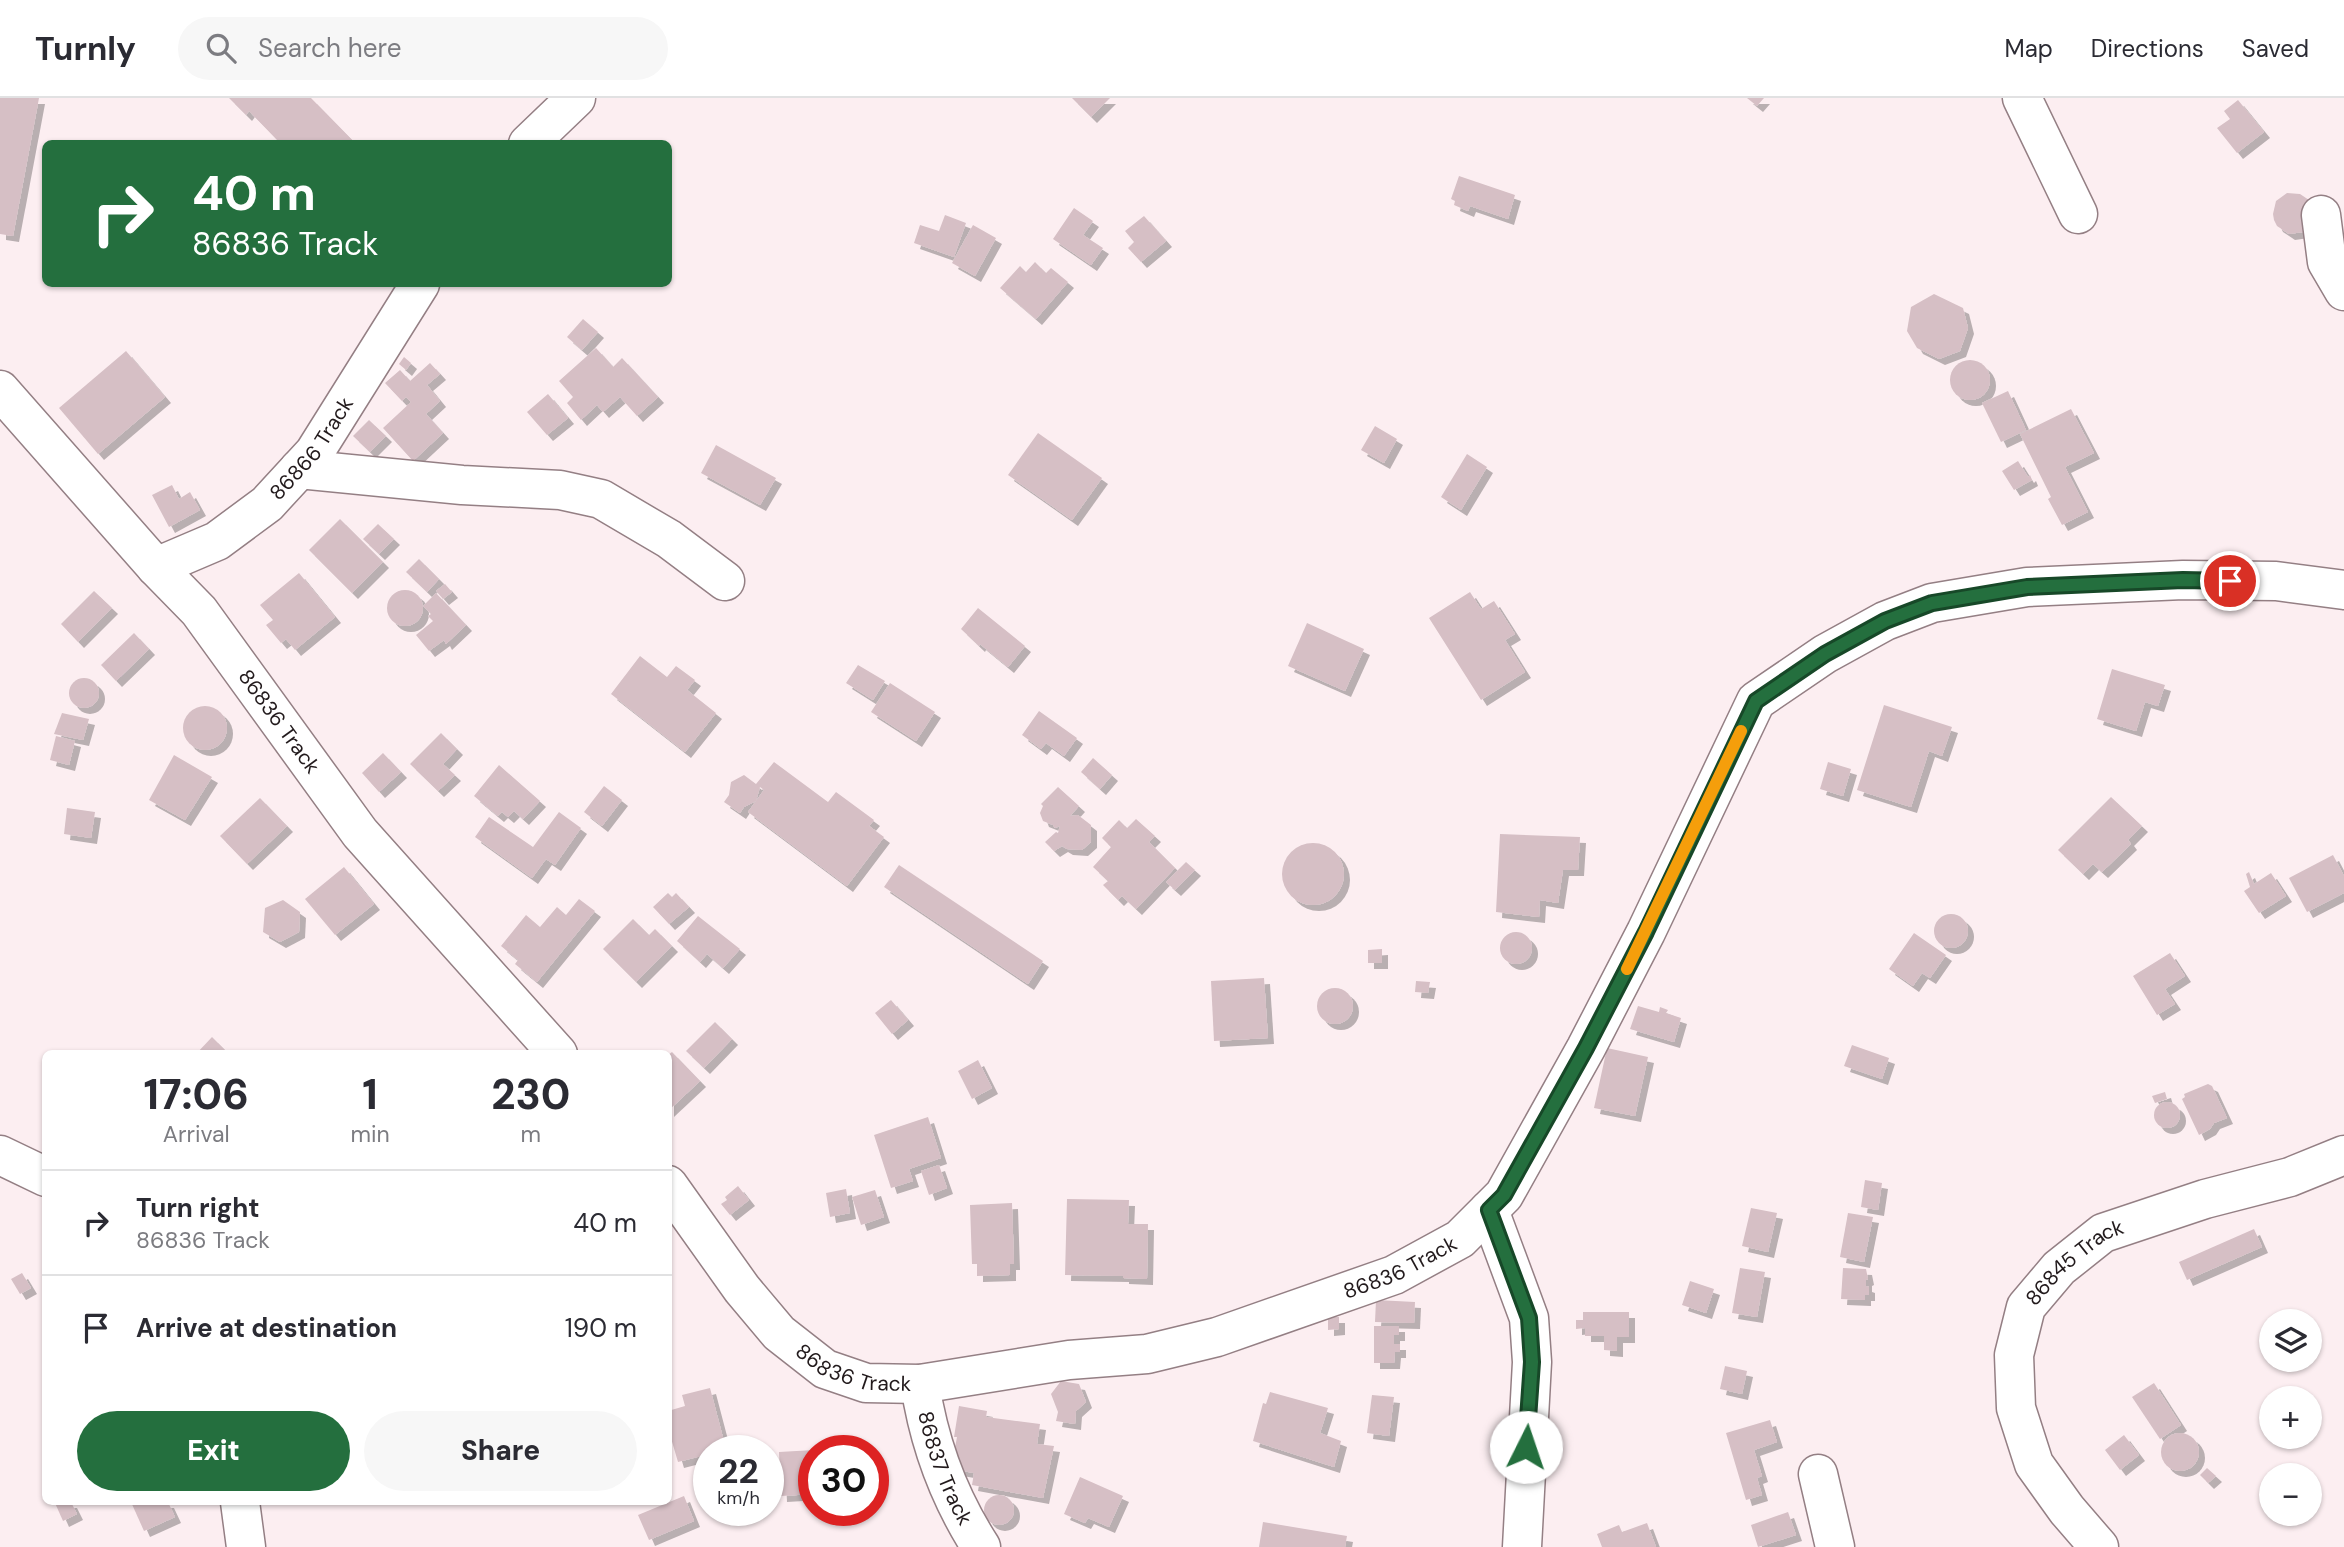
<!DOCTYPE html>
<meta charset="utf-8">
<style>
body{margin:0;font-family:"DM Sans",sans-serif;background:#f7f7f7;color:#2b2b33;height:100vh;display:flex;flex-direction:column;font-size:26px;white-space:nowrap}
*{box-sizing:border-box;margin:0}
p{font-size:23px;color:#7c7c81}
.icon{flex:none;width:38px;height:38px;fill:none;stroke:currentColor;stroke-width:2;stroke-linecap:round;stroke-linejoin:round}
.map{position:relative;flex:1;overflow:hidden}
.side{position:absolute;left:42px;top:952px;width:630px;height:455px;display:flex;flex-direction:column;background:#fff;border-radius:10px;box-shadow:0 2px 5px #0004}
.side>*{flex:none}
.hud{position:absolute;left:42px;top:42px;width:630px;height:147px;border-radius:10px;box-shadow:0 2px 5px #0004;background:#246f3e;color:#fff;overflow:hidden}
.fabs{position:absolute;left:2259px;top:1211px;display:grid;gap:14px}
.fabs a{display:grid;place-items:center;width:63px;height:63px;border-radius:50%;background:#fff;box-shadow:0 2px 5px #0004;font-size:35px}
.speed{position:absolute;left:693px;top:1337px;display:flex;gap:14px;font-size:35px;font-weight:700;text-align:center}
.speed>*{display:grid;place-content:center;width:91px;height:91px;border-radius:50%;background:#fff;box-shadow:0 2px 5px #0004;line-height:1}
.speed small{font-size:18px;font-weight:400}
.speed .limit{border:10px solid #d22;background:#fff;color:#111}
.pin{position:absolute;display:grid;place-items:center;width:60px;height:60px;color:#fff;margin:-30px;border:4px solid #fff;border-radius:50%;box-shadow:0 2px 7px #0007}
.me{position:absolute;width:77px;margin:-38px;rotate:4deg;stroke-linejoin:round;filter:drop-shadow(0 0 5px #0008)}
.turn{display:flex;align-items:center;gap:24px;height:147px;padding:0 35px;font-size:32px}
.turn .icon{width:91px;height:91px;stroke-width:2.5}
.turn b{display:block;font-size:49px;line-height:60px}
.eta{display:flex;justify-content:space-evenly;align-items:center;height:119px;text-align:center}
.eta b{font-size:42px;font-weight:800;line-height:49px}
.primary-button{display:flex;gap:14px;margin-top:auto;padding:14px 35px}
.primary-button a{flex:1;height:80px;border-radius:42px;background:#246f3e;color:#fff;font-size:28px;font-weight:800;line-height:80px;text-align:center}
.primary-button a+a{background:#f7f7f7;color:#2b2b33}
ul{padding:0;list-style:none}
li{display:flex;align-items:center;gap:21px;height:105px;padding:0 35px;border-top:2px solid #e1e1e2}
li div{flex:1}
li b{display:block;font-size:26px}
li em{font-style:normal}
header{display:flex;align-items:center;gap:42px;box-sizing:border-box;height:98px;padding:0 35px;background:#fff;border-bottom:2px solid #e1e1e2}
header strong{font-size:33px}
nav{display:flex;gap:38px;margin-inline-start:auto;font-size:24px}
.search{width:490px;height:63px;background:#f7f7f7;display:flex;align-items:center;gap:18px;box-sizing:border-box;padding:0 24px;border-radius:38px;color:#7c7c81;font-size:26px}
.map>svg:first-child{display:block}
.building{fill:#d6bfc5;filter:url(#shadow)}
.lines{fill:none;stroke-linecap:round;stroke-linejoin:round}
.street-casing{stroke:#947f84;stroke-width:41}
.street{stroke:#fff;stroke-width:38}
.route-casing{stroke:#174828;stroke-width:18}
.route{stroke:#246f3e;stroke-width:12}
.slow{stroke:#f59e0b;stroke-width:12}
.labels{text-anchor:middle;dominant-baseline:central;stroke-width:5;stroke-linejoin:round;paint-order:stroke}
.street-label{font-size:21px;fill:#221a1c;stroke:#fceef1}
</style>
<header>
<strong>Turnly</strong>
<div class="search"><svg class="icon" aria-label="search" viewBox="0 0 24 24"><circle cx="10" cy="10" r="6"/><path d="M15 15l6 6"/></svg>Search here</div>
<nav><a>Map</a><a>Directions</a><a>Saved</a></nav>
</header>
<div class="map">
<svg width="2344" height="1449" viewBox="0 0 2344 1449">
<defs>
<filter id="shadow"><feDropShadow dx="6" dy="6" stdDeviation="0" flood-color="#0004"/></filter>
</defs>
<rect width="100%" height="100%" fill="#fceef1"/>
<!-- building -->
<g class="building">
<polygon points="0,0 39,0 13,138 0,136"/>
<polygon points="229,0 311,0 356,46 281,46 249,13 246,17"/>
<polygon points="1072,0 1110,0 1091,19"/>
<polygon points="1747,0 1764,0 1757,8"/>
<polygon points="2238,2 2264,34 2237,55 2217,30 2230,21 2224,13"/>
<polygon points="1459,78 1515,97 1508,121 1470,108 1468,113 1454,107 1455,103 1451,101"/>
<polygon points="2287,95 2300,96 2312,104 2309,130 2303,134 2289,136 2277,128 2274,122 2273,116 2276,103"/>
<polygon points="1074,110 1093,123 1083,137 1103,150 1091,167 1053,141"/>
<polygon points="945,117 966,125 954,159 914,145 920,127 939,133"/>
<polygon points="1144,118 1166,143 1141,164 1128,150 1134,144 1125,133"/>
<polygon points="973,127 996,140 975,178 952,165"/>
<polygon points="1035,164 1046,175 1051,170 1068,184 1036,221 1000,190 1020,168 1026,174"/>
<polygon points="1934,196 1963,210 1968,230 1960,253 1939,261 1917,250 1907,233 1911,209"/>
<polygon points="583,221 598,234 582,252 567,239"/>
<polygon points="596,250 613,269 622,260 658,299 637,318 620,299 603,314 597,307 581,322 567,305 573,299 559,283"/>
<polygon points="126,253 165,299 98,356 59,310"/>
<polygon points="404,259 411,265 406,272 399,266"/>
<circle cx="1970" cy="282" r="20"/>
<polygon points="430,265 440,276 427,287 440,303 426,316 443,335 413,363 383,330 411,304 406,299 402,303 385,285 400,272 410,283"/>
<polygon points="2008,293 2026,332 2001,344 1982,305"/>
<polygon points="548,296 568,320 547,337 527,314"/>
<polygon points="2071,311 2094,355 2065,369 2088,414 2062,427 2048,401 2051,399 2020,336"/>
<polygon points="369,322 386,338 370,354 353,338"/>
<polygon points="1375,328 1397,341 1384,365 1361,352"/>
<polygon points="1038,335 1102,380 1072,422 1008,377"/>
<polygon points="716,347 776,380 760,407 701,375"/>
<polygon points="1467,356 1487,369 1461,412 1441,399"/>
<polygon points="2018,363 2028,379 2030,377 2032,382 2014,392 2002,373"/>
<polygon points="172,387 179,401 190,394 200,412 169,429 152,397"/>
<polygon points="340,421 383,464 352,495 309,452"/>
<polygon points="378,426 394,441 379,456 363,441"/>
<polygon points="419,461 439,481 427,494 406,474"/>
<polygon points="299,475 335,519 295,552 286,541 281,545 266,527 273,522 260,507"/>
<polygon points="445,486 452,494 443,501 436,493"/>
<circle cx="405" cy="510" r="18"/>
<polygon points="94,493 112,510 78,544 61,526"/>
<polygon points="1470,494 1481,511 1494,503 1515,536 1505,542 1525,574 1481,602 1429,520"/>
<polygon points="436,495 466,527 446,546 444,542 429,553 416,537 433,523 428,518 431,516 423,508"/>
<polygon points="978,510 1025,548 1008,569 980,546 979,548 961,531"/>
<polygon points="1307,525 1364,551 1345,593 1288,568"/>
<polygon points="134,535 149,551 116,583 101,567"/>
<polygon points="640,558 667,579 676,568 695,582 687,592 716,615 685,654 611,596"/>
<polygon points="858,567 885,583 873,602 846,585"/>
<polygon points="2112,571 2165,587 2158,608 2145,604 2136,633 2097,621"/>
<circle cx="84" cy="595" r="15"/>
<polygon points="890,585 935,614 916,643 871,614"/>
<polygon points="1884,607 1952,629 1942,658 1929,653 1911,709 1857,692"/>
<circle cx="205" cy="630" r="22"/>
<polygon points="1039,613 1077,640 1064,658 1046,645 1041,651 1022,637"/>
<polygon points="62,615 89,621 83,642 54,636"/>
<polygon points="441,635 457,651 443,666 455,677 438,693 410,666"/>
<polygon points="56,638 75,643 69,667 50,662"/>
<polygon points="383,655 401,674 379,694 362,675"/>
<polygon points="174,657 212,679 185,722 149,702"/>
<polygon points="1093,660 1112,677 1100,691 1081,674"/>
<polygon points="774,664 828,704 836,694 874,722 869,728 884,739 847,788 748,714 764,692 760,689 756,703 744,709 740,715 724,704 729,697 731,684 744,677 756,686"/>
<polygon points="1828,664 1851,671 1843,698 1820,691"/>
<polygon points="499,667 540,703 523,721 514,713 508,719 502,714 498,718 474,698"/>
<polygon points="604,688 622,702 602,728 584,714"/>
<polygon points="1058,689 1079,708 1070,718 1078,717 1091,727 1091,744 1082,752 1067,751 1062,748 1054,753 1045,744 1056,734 1058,735 1060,728 1055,730 1053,727 1043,723 1040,715 1043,708 1041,706"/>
<polygon points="2111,699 2142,728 2128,742 2131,746 2102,774 2093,766 2083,776 2058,752"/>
<polygon points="260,700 287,728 247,766 220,738"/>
<polygon points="67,710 95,714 91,740 64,736"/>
<polygon points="559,714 581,730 555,767 546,761 532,780 475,739 489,719 533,749"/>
<polygon points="1136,721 1155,738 1149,744 1175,770 1136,811 1122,798 1118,802 1103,787 1108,783 1093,769 1111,749 1102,740 1119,722 1127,730"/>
<polygon points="1500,736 1580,739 1578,772 1563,772 1558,805 1540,802 1539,819 1496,814"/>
<circle cx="1313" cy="776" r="31"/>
<polygon points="2333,757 2344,778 2344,795 2307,814 2289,780"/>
<polygon points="1186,764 1195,772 1175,792 1166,784"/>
<polygon points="899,767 1043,863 1028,886 884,789"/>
<polygon points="344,769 374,806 335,837 305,801"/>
<polygon points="2249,774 2254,786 2271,775 2286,798 2259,815 2244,793 2250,789 2246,776"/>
<polygon points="668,795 672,799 676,795 689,809 669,826 653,809"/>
<polygon points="579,801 595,813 537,884 515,866 518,862 501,848 526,817 540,829 557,809 566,817"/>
<polygon points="283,802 300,814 299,834 280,844 263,834 265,810"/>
<circle cx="1951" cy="833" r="17"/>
<polygon points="698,818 740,851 723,870 707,856 700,864 677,843"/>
<polygon points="633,821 649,837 655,831 672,848 636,884 603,851"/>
<circle cx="1516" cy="850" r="16"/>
<polygon points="1914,835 1946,857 1930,880 1922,875 1913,888 1889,871"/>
<polygon points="1382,851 1382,865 1368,865 1368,852"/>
<polygon points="2170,855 2185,878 2165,891 2175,906 2157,917 2133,878"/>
<polygon points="1264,880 1268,940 1214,943 1211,883"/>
<polygon points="1416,883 1430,884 1428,895 1415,894"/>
<circle cx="1335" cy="908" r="18"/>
<polygon points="891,902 908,922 892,936 875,915"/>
<polygon points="1638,908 1659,914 1660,909 1668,912 1666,915 1681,920 1674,944 1630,931"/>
<polygon points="715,924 732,941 704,970 686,953"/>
<polygon points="212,939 229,956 196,956"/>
<polygon points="1852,947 1889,960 1882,981 1844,968"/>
<polygon points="1607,950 1648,959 1635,1018 1594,1010"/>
<polygon points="672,954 700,983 668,1013 668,957"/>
<polygon points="978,962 992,990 972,1001 958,973"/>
<polygon points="2208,986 2212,988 2227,1020 2214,1025 2210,1031 2199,1037 2182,1001 2185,999 2184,996"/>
<polygon points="2165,994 2167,1001 2155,1005 2152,998"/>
<circle cx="2167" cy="1017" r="13"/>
<polygon points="928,1019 941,1060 909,1071 913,1083 891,1090 874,1037"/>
<polygon points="939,1067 947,1090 929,1097 921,1073"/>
<polygon points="1865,1082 1882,1085 1878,1112 1861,1109"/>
<polygon points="738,1088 749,1102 730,1117 721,1106 727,1102 725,1099"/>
<polygon points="846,1091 850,1115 830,1119 826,1095"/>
<polygon points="875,1092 884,1119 861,1127 852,1099"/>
<polygon points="1067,1101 1129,1102 1128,1126 1148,1126 1147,1181 1123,1180 1123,1178 1065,1177"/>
<polygon points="1012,1105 1014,1166 1010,1166 1010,1177 977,1178 977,1166 972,1166 970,1107"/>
<polygon points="1751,1110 1777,1115 1768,1154 1742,1148"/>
<polygon points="1848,1115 1873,1119 1864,1164 1840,1159"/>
<polygon points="2254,1131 2262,1149 2187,1182 2179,1164"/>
<polygon points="1740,1170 1765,1174 1757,1219 1732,1215"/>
<polygon points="1843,1170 1866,1171 1868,1181 1866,1182 1866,1188 1869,1189 1869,1197 1865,1197 1865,1202 1841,1201"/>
<polygon points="22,1175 31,1190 20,1196 11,1181"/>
<polygon points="1690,1183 1714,1191 1706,1215 1682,1207"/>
<polygon points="1376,1202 1415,1204 1414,1225 1375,1224"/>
<polygon points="1583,1214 1629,1214 1629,1239 1617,1239 1617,1253 1604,1252 1604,1238 1585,1238 1585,1230 1576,1231 1576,1222 1583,1222"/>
<polygon points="1328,1219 1339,1219 1339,1231 1328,1232"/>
<polygon points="1374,1228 1399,1228 1399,1237 1394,1237 1394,1246 1400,1246 1400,1254 1395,1254 1394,1265 1374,1265"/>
<polygon points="1725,1268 1747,1273 1742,1296 1720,1291"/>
<polygon points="1061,1283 1079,1286 1086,1304 1076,1313 1075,1326 1056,1323 1058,1314 1051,1296"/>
<polygon points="2154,1285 2181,1327 2160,1341 2132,1299"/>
<polygon points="710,1290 726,1351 709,1353 709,1356 678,1364 668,1330 668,1313 685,1308 682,1297"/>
<polygon points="1270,1294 1328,1310 1320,1335 1341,1343 1334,1369 1253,1343 1263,1305 1266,1306"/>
<polygon points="1372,1297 1394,1299 1389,1338 1367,1335"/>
<polygon points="959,1308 987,1313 986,1319 1040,1326 1037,1346 1054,1348 1043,1400 972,1387 974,1375 951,1371 957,1339 954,1339"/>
<polygon points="1770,1322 1777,1344 1754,1352 1762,1378 1757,1380 1762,1397 1746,1402 1726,1335"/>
<circle cx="2180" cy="1354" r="19"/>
<polygon points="2124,1337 2139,1357 2120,1372 2105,1352"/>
<polygon points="814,1352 814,1396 781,1398 779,1354"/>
<polygon points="2207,1370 2216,1378 2208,1385 2200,1377"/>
<polygon points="1080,1379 1123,1398 1109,1429 1088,1420 1085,1425 1064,1416"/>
<circle cx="999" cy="1412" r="15"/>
<polygon points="684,1398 694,1423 649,1442 638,1417"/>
<polygon points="57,1404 71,1404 77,1416 63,1423 55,1405"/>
<polygon points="131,1404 168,1404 175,1419 144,1433"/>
<polygon points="1788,1414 1796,1437 1758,1449 1751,1427"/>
<polygon points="1263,1424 1347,1438 1345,1449 1259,1449"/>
<polygon points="1647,1425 1656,1449 1602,1449 1597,1436 1619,1427 1622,1434"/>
</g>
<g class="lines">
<defs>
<g id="street">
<polyline points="2022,0 2078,116"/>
<polyline points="528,46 576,0"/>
<polyline points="2321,117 2327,164 2344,193"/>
<path id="s1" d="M0 292 156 469 199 513 360 735 558 956"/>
<polyline points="299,371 462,387 560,392 601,401 669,441 725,483"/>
<path id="s2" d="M156 469 217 443 267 406 314 355 420 186"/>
<polyline points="0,1057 46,1079"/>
<path id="s3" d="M668 1087 742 1191 779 1235 825 1271 866 1285 920 1286 1069 1262 1147 1256 1217 1239 1394 1177 1460 1141 1504 1097 1586 950 1646 834 1756 603 1825 556 1885 523 1932 505 2027 489 2183 482 2276 483 2344 492"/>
<polyline points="1489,1112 1529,1220 1532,1264 1522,1449"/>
<path id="s4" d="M920 1286C929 1346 948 1398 981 1449"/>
<polyline points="1818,1376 1835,1449"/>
<polyline points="240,1404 246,1449"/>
<path id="s5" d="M2099 1449 2067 1412 2034 1366 2016 1310 2014 1257 2026 1209 2059 1170 2103 1135 2205 1101 2290 1079 2344 1057"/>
</g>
</defs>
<!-- street casing -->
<use href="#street" class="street-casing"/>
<!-- street -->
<use href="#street" class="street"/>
</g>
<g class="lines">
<defs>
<polyline id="route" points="1526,1349 1532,1264 1529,1220 1489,1112 1504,1097 1586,950 1646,834 1756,603 1825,556 1885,523 1932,505 2027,489 2183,482 2230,483"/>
</defs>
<!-- route casing -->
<use href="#route" class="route-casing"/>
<!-- route -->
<use href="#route" class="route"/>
<!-- slow -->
<polyline class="slow" points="1627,871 1741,633"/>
</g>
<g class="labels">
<!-- street labels -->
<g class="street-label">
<text stroke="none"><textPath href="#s2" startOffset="200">86866 Track</textPath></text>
<text stroke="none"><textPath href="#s1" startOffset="434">86836 Track</textPath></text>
<text stroke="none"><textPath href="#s3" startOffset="838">86836 Track</textPath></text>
<text stroke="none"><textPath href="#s5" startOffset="334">86845 Track</textPath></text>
<text stroke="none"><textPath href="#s3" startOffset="271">86836 Track</textPath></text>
<text stroke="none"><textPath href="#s4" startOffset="88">86837 Track</textPath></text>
</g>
</g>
</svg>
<div class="fabs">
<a><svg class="icon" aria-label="layers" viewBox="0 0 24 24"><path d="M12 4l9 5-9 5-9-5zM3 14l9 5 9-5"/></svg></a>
<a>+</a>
<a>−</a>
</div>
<div class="speed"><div>22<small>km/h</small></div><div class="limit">30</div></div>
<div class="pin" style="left:2230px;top:483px;background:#d93025"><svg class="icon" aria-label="arrive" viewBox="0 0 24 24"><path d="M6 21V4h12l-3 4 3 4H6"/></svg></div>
<svg class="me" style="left:1526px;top:1349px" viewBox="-20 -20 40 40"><circle r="19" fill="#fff"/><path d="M0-13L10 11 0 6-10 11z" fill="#246f3e"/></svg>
<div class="hud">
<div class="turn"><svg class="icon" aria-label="right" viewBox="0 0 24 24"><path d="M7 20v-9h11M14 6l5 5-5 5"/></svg><div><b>40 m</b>86836 Track</div></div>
</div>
<section class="side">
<div class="eta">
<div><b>17:06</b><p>Arrival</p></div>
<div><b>1</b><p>min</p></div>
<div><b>230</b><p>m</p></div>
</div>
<ul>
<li><svg class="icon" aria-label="right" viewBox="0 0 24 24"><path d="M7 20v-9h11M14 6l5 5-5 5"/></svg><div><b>Turn right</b><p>86836 Track</p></div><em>40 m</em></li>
<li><svg class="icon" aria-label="arrive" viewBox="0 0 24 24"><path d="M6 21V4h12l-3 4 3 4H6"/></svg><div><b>Arrive at destination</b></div><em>190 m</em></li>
</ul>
<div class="primary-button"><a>Exit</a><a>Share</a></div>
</section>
</div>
